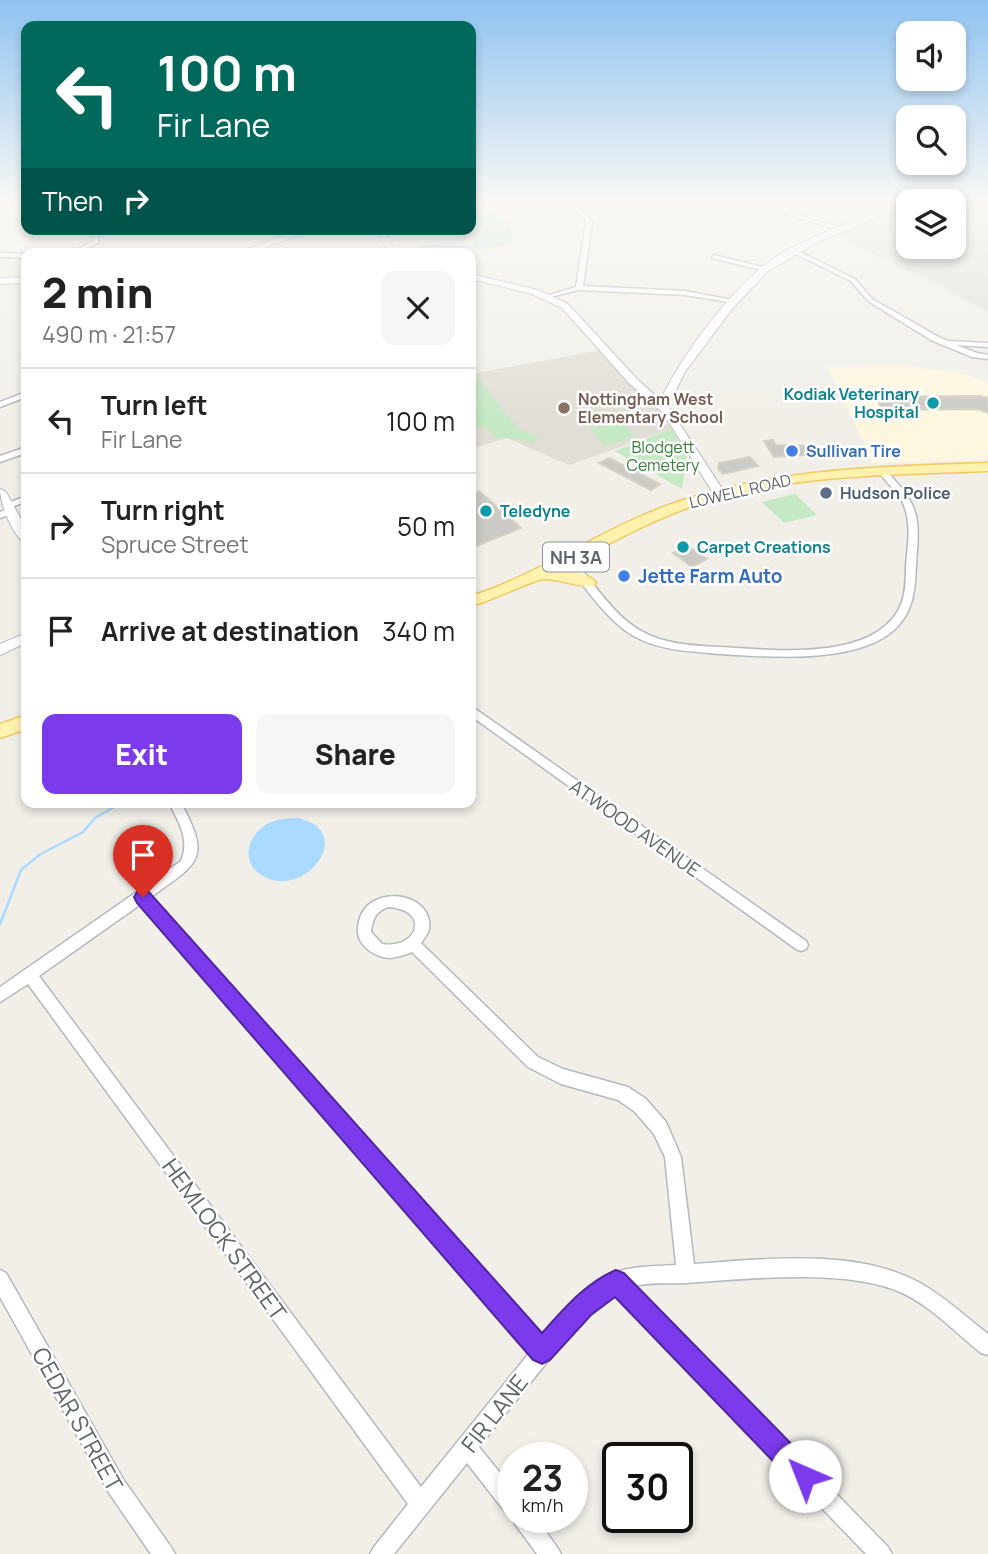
<!DOCTYPE html>
<meta charset="utf-8">
<style>
body{margin:0;font-family:Manrope,sans-serif;background:#f6f6f6;color:#222;height:100vh;display:flex;flex-direction:column;font-size:26px;white-space:nowrap}
*{box-sizing:border-box;margin:0}
p{font-size:23px;color:#767676}
.icon{flex:none;width:38px;height:38px;fill:none;stroke:currentColor;stroke-width:2;stroke-linecap:round;stroke-linejoin:round}
.map{position:relative;flex:1;overflow:hidden}
.details{position:absolute;left:21px;top:248px;width:455px;height:560px;display:flex;flex-direction:column;background:#fff;border-radius:14px;box-shadow:0 4px 10px #0003}
.details>*{flex:none}
.top-card{position:absolute;left:21px;top:21px;width:455px;height:214px;border-radius:14px;box-shadow:0 4px 10px #0003;background:#00695c;color:#fff;overflow:hidden}
.buttons{position:absolute;left:896px;top:21px;display:grid;gap:14px}
.buttons a{display:grid;place-items:center;width:70px;height:70px;border-radius:14px;background:#fff;box-shadow:0 4px 10px #0003;font-size:35px}
.speed{position:absolute;left:497px;top:1442px;display:flex;gap:14px;font-size:35px;font-weight:700;text-align:center}
.speed>*{display:grid;place-content:center;width:91px;height:91px;border-radius:50%;background:#fff;box-shadow:0 4px 10px #0003;line-height:1}
.speed small{font-size:18px;font-weight:400}
.speed .limit{border:4px solid #111;border-radius:10px;background:#fff;color:#111}
.pin{position:absolute;display:grid;place-items:center;width:60px;height:60px;color:#fff;margin:-72px -30px;border-radius:50% 50% 50% 0;rotate:-45deg;box-shadow:0 0 7px #0007}
.pin .icon{rotate:45deg}
.me{position:absolute;width:77px;margin:-38px;rotate:316deg;stroke-linejoin:round;filter:drop-shadow(0 0 5px #0008)}
.turn{display:flex;align-items:center;gap:24px;height:147px;padding:0 21px;font-size:32px}
.turn .icon{width:91px;height:91px;stroke-width:2.5}
.turn b{display:block;font-size:49px;line-height:60px}
.then{display:flex;align-items:center;height:66px;padding:0 21px;background:#0003;gap:14px;font-size:26px}
.round{display:grid;place-items:center;flex:none;width:74px;height:74px;border-radius:14px;background:#f6f6f6}
.head{display:flex;align-items:center;justify-content:space-between;height:119px;padding:0 21px}
h1{font-size:42px;font-weight:800;line-height:52px}
.button{display:flex;gap:14px;margin-top:auto;padding:14px 21px}
.button a{flex:1;height:80px;border-radius:14px;background:#7c3aed;color:#fff;font-size:28px;font-weight:800;line-height:80px;text-align:center}
.button a+a{background:#f6f6f6;color:#222}
ul{padding:0;list-style:none}
li{display:flex;align-items:center;gap:21px;height:105px;padding:0 21px;border-top:2px solid #e0e0e0}
li div{flex:1}
li b{display:block;font-size:26px}
li em{font-style:normal}
.map>svg:first-child{display:block}
.commercial{fill:#fef7e0}
.education{fill:#e1ded6}
.green{fill:#c5e8c5}
.water{fill:#aadaff}
.lines{fill:none;stroke-linecap:round;stroke-linejoin:round}
.stream-far1{stroke:#aadaff;stroke-width:2}
.stream{stroke:#aadaff;stroke-width:2.5}
.building{fill:#cccac5;stroke:#d6d1c6;stroke-width:2}
.street-casing{stroke:#b5b8bc;stroke-width:3}
.secondary-casing{stroke:#b6babf;stroke-width:2}
.primary-casing{stroke:#f2c960;stroke-width:3}
.street{fill:#fff;fill-rule:evenodd}
.secondary{fill:#fff;fill-rule:evenodd}
.primary{fill:#fff2af;fill-rule:evenodd}
.route{fill:#7c3aed;stroke:#51269a;stroke-width:2}
.culture-dot{fill:#0f9aa8;stroke:#fff;stroke-width:2.5}
.education-dot{fill:#8d6e63;stroke:#fff;stroke-width:2.5}
.shop-dot{fill:#3f7fe0;stroke:#fff;stroke-width:2.5}
.service-dot{fill:#5c6f8a;stroke:#fff;stroke-width:2.5}
.labels{text-anchor:middle;dominant-baseline:central;stroke-width:5;stroke-linejoin:round;paint-order:stroke}
.far-culture-label{font-size:16px;font-weight:bold;fill:#0d838f;stroke:#fff;text-anchor:start}
.far-education-label{font-size:16px;font-weight:bold;fill:#785e54;stroke:#fff;text-anchor:start}
.far-park-label{font-size:16px;fill:#348238;stroke:#fff}
.far-shop-label{font-size:16px;font-weight:bold;fill:#366cbe;stroke:#fff;text-anchor:start}
.far-street-label{font-size:16px;fill:#5f6368;stroke:#fff}
.far-service-label{font-size:16px;font-weight:bold;fill:#4e5e75;stroke:#fff;text-anchor:start}
.shield{fill:#fff;stroke:#8f9295;stroke-width:2}
.shield-label{font-size:18px;font-weight:bold;fill:#5f6368}
.shop-label{font-size:19px;font-weight:bold;fill:#366cbe;stroke:#fff;text-anchor:start}
.street-label{font-size:19px;fill:#5f6368;stroke:#fff}
.near-street-label{font-size:23px;fill:#5f6368;stroke:#fff}
</style>
<div class="map">
<svg width="988" height="1554" viewBox="0 0 988 1554">
<rect width="100%" height="100%" fill="#f1efe8"/>
<!-- commercial -->
<polygon class="commercial" points="905,366 960,373 988,383 988,460 873,463 828,367"/>
<!-- education -->
<g class="education">
<polygon points="954,202 988,202 988,311 835,235 908,205 908,247 954,247"/>
<polygon points="601,350 654,405 671,429 569,465 507,438 471,449 471,374"/>
</g>
<!-- green -->
<g class="green">
<path d="M471 202C491 211 517 218 511 245L474 250Z"/>
<path d="M479 379 519 430 540 437 532 443C522 440 508 437 496 438L485 426 471 429V380Z"/>
<polygon points="621,422 636,437 605,446 590,428"/>
<polygon points="671,429 687,455 682,489 615,451"/>
<polygon points="795,494 817,515 784,523 762,502"/>
</g>
<!-- water -->
<path class="water" d="M298 818C356 831 308 896 267 878 240 867 245 837 267 824 277 819 287 818 298 818Z"/>
<g class="lines">
<!-- stream-far1 -->
<polyline class="stream-far1" points="397,254 428,246 478,247 488,236 486,223 471,216"/>
<!-- stream -->
<polyline class="stream" points="0,924 21,870 39,855 83,832 95,818 121,803"/>
</g>
<!-- building -->
<g class="building">
<polygon points="980,396 988,398 988,413 978,409 883,410 875,397"/>
<polygon points="773,440 776,445 811,446 816,454 774,457 764,441"/>
<polygon points="750,457 758,466 723,474 718,469 719,463"/>
<polygon points="609,458 660,484 651,490 599,463"/>
<polygon points="479,491 521,528 471,548 471,495"/>
<polygon points="687,546 707,559 692,567 673,553"/>
</g>
<g class="lines">
<defs>
<g id="street">
<path d="M561 202C576 202 584 211 592 222L583 286 685 291 738 301 735 303 685 295 579 290 546 298V296L576 287 586 222 579 212Z"/>
<path d="M747 202C759 202 770 210 781 209 791 208 799 202 809 202L787 211 844 229 839 230Z"/>
<polygon points="0,206 26,219 26,223 0,210"/>
<polygon points="81,229 97,232 99,242 77,254 68,254 93,241 92,234"/>
<polygon points="794,249 855,279 872,299 937,336 948,341 988,343 988,347 956,345 977,353 988,355 988,359 972,357 931,340 868,301 851,281 792,252"/>
<polygon points="0,253 26,254 26,258 0,257"/>
<polygon points="714,255 767,268 768,269 765,271 712,258"/>
<polygon points="26,392 26,397 0,407 0,402"/>
<polygon points="26,447 26,453 0,462 0,456"/>
<path d="M883 469 886 470C894 480 903 488 909 499 922 519 917 544 916 566 915 588 914 609 898 626 863 665 768 657 720 654 690 651 659 651 632 635 607 620 583 585 565 561L570 558 573 559C594 583 614 617 643 632 671 647 707 646 738 648 786 651 881 659 902 602 906 590 906 577 906 565 908 544 912 521 902 501 896 491 886 482 879 472Z"/>
<polygon points="26,496 26,502 8,508 3,505"/>
<polygon points="12,508 15,509 15,513 0,518 0,512"/>
<polygon points="471,706 806,941 808,945 806,949 801,951 796,949 471,716"/>
<path d="M169 803H181C212 860 198 863 151 897L542 1337C557 1319 593 1279 616 1272 635 1266 656 1266 676 1265L665 1157 654 1134 634 1111 618 1100 561 1084 528 1067 412 952C405 955 398 957 391 958 375 958 356 945 358 928 361 881 435 890 429 929 428 934 424 939 421 943L538 1057 563 1069 628 1087 646 1099 666 1122 681 1157 694 1264C763 1259 857 1248 920 1283 945 1297 966 1317 988 1334V1355L981 1353C955 1332 930 1305 900 1292 844 1268 747 1279 687 1283 670 1284 651 1282 634 1286L888 1547 892 1554H866L615 1293 588 1313 567 1337 479 1447 513 1489V1517H535L557 1547 561 1554H537L515 1524 512 1516 506 1513 467 1463 394 1554H370L374 1547 408 1504 28 984 0 1002V987L181 861C190 840 179 822 169 803ZM141 904 530 1352 421 1487 39 976ZM388 907C432 910 417 950 382 944L371 932C373 919 375 912 388 907Z"/>
<polygon points="0,1270 6,1273 123,1479 171,1547 175,1554 151,1554 109,1493 0,1297"/>
</g>
<g id="secondary">
<path d="M902 202H908V205L818 242 768 271 732 309 685 372 668 406 725 493 719 496 713 493 663 413 629 383 562 308 532 294 471 279V274L538 290 568 304 637 379 660 400C683 355 722 301 761 268 794 240 860 219 902 202Z"/>
<polygon points="303,229 315,229 247,254 234,254"/>
<polygon points="375,229 383,229 397,254 389,254"/>
<polygon points="26,277 26,283 0,284 0,278"/>
<path d="M0 489 6 492 26 528V543C13 538 0 503 0 489Z"/>
<polygon points="26,633 26,643 0,655 0,644"/>
</g>
<g id="primary">
<path d="M988 463V471C895 475 798 474 708 501 655 517 607 545 558 571 571 571 587 573 596 582L594 586C583 588 559 579 544 579 532 580 489 602 471 606V596C537 575 594 534 658 509 764 468 877 467 988 463Z"/>
<polygon points="26,715 26,729 0,738 0,724"/>
</g>
</defs>
<!-- street casing -->
<use href="#street" class="street-casing"/>
<!-- secondary casing -->
<use href="#secondary" class="secondary-casing"/>
<!-- primary casing -->
<use href="#primary" class="primary-casing"/>
<!-- street -->
<use href="#street" class="street"/>
<!-- secondary -->
<use href="#secondary" class="secondary"/>
<!-- primary -->
<use href="#primary" class="primary"/>
</g>
<!-- sky -->
<linearGradient id="sky" x2="0" y2="1"><stop stop-color="#8fc3f1"/><stop offset="0.48" stop-color="#f9f8f5"/><stop offset="1" stop-color="#f9f8f5" stop-opacity="0"/></linearGradient>
<rect width="988" height="420" fill="url(#sky)"/>
<!-- route -->
<path class="route" d="M143 890 149 892 542 1333C563 1310 586 1282 616 1270L624 1273 814 1467 818 1476 814 1485 805 1489 796 1485 615 1297 591 1315 550 1360 542 1364 533 1360 137 903 134 897 137 892Z"/>
<!-- markers -->
<g class="culture-dot">
<circle cx="933" cy="403" r="7"/>
<circle cx="486" cy="511" r="7"/>
<circle cx="683" cy="547" r="7"/>
</g>
<circle class="education-dot" cx="564" cy="408" r="7"/>
<g class="shop-dot">
<circle cx="792" cy="451" r="7"/>
<circle cx="624" cy="576" r="7"/>
</g>
<circle class="service-dot" cx="826" cy="493" r="7"/>
<g class="labels">
<!-- far-culture labels -->
<g class="far-culture-label">
<text x="919" y="394" text-anchor="end">Kodiak Veterinary<tspan x="919" dy="18">Hospital</tspan></text>
<text x="500" y="511">Teledyne</text>
<text x="697" y="547">Carpet Creations</text>
</g>
<!-- far-education labels -->
<g class="far-education-label">
<text x="578" y="399">Nottingham West<tspan x="578" dy="18">Elementary School</tspan></text>
</g>
<!-- far-park labels -->
<g class="far-park-label">
<text x="663" y="447">Blodgett<tspan x="663" dy="18">Cemetery</tspan></text>
</g>
<!-- far-shop labels -->
<g class="far-shop-label">
<text x="806" y="451">Sullivan Tire</text>
</g>
<!-- far-street labels -->
<g class="far-street-label">
<text transform="translate(740 491) rotate(-13)">LOWELL ROAD</text>
</g>
<!-- far-service labels -->
<g class="far-service-label">
<text x="840" y="493">Hudson Police</text>
</g>
<!-- shield labels -->
<rect class="shield" x="543" y="542.5" width="66" height="29" rx="5"/>
<g class="shield-label">
<text x="576" y="557">NH 3A</text>
</g>
<!-- shop labels -->
<g class="shop-label">
<text x="638" y="576">Jette Farm Auto</text>
</g>
<!-- street labels -->
<g class="street-label">
<text transform="translate(635 828) rotate(35)">ATWOOD AVENUE</text>
</g>
<!-- near-street labels -->
<g class="near-street-label">
<text transform="translate(225 1239) rotate(54)">HEMLOCK STREET</text>
<text transform="translate(494 1413) rotate(-52)">FIR LANE</text>
<text transform="translate(78 1419) rotate(61)">CEDAR STREET</text>
</g>
</g>
</svg>
<div class="buttons">
<a><svg class="icon" aria-label="sound" viewBox="0 0 24 24"><path d="M4 9h4l5-4v14l-5-4H4zM17 9q2 3 0 6"/></svg></a>
<a><svg class="icon" aria-label="search" viewBox="0 0 24 24"><circle cx="10" cy="10" r="6"/><path d="M15 15l6 6"/></svg></a>
<a><svg class="icon" aria-label="layers" viewBox="0 0 24 24"><path d="M12 4l9 5-9 5-9-5zM3 14l9 5 9-5"/></svg></a>
</div>
<div class="speed"><div>23<small>km/h</small></div><div class="limit">30</div></div>
<div class="pin" style="left:143px;top:897px;background:#d93025"><svg class="icon" aria-label="arrive" viewBox="0 0 24 24"><path d="M6 21V4h12l-3 4 3 4H6"/></svg></div>
<svg class="me" style="left:805px;top:1476px" viewBox="-20 -20 40 40"><circle r="19" fill="#fff"/><path d="M0-13L10 11 0 6-10 11z" fill="#7c3aed"/></svg>
<div class="top-card">
<div class="turn"><svg class="icon" aria-label="left" viewBox="0 0 24 24"><path d="M17 20v-9H6M10 6l-5 5 5 5"/></svg><div><b>100 m</b>Fir Lane</div></div>
<div class="then">Then<svg class="icon" aria-label="right" viewBox="0 0 24 24"><path d="M7 20v-9h11M14 6l5 5-5 5"/></svg></div>
</div>
<section class="details">
<div class="head"><div><h1>2 min</h1><p>490 m · 21:57</p></div><a class="round"><svg class="icon" aria-label="close" viewBox="0 0 24 24"><path d="M6 6l12 12M18 6L6 18"/></svg></a></div>
<ul>
<li><svg class="icon" aria-label="left" viewBox="0 0 24 24"><path d="M17 20v-9H6M10 6l-5 5 5 5"/></svg><div><b>Turn left</b><p>Fir Lane</p></div><em>100 m</em></li>
<li><svg class="icon" aria-label="right" viewBox="0 0 24 24"><path d="M7 20v-9h11M14 6l5 5-5 5"/></svg><div><b>Turn right</b><p>Spruce Street</p></div><em>50 m</em></li>
<li><svg class="icon" aria-label="arrive" viewBox="0 0 24 24"><path d="M6 21V4h12l-3 4 3 4H6"/></svg><div><b>Arrive at destination</b></div><em>340 m</em></li>
</ul>
<div class="button"><a>Exit</a><a>Share</a></div>
</section>
</div>
